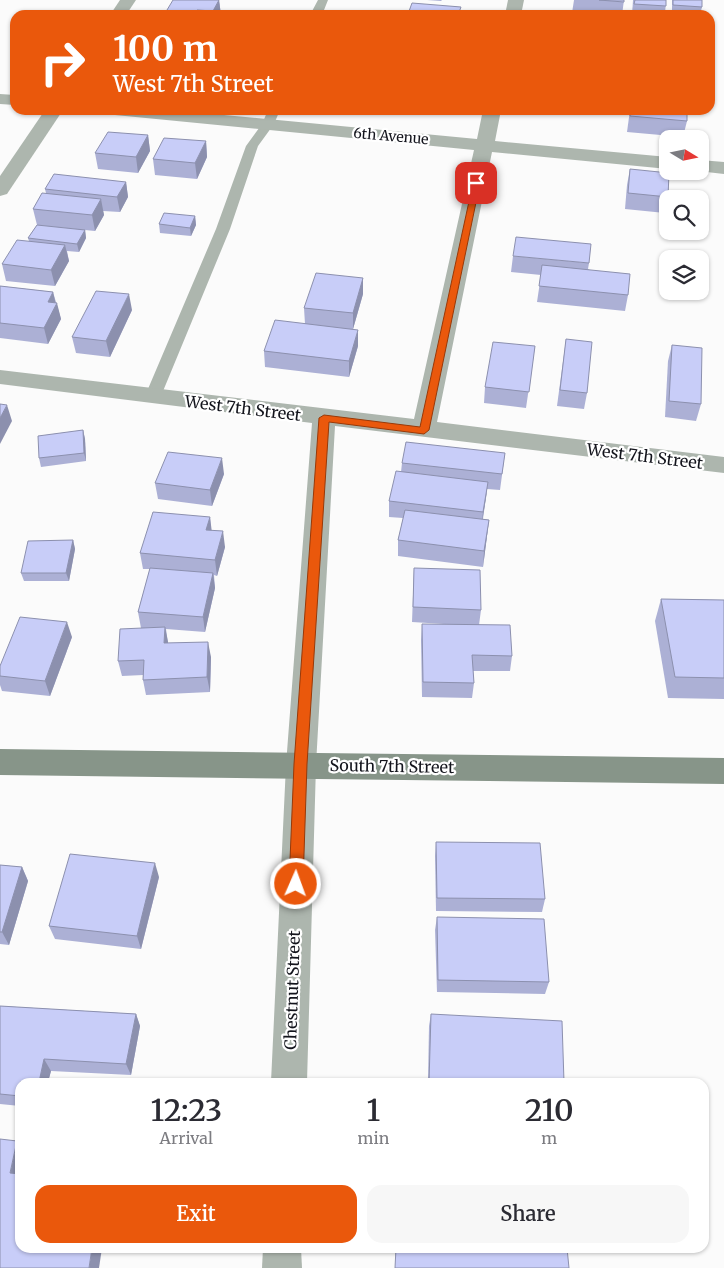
<!DOCTYPE html>
<style>
body{margin:0;font-family:Merriweather,serif;background:#f7f7f7;color:#2b2b33;height:100vh;display:flex;flex-direction:column;font-size:19px;white-space:nowrap}
*{box-sizing:border-box;margin:0}
p{font-size:16px;color:#7c7c81}
.icon{flex:none;width:28px;height:28px;fill:none;stroke:currentColor;stroke-width:2;stroke-linecap:round;stroke-linejoin:round}
.map{position:relative;flex:1;overflow:hidden}
.sheet{position:absolute;left:15px;top:1078px;width:694px;height:175px;display:flex;flex-direction:column;background:#fff;border-radius:15px;box-shadow:0 1px 4px #0004}
.sheet>*{flex:none}
.banner{position:absolute;left:10px;top:10px;width:705px;height:105px;border-radius:15px;box-shadow:0 1px 4px #0004;background:#ea580c;color:#fff;overflow:hidden}
.needle{width:32px;rotate:100deg}
.buttons{position:absolute;left:659px;top:130px;display:grid;gap:10px}
.buttons a{display:grid;place-items:center;width:50px;height:50px;border-radius:10px;background:#fff;box-shadow:0 1px 4px #0004;font-size:25px}
.pin{position:absolute;display:grid;place-items:center;width:42px;height:42px;color:#fff;margin:-21px;border-radius:10px;box-shadow:0 2px 8px #0006}
.me{position:absolute;width:55px;margin:-28px;rotate:2deg;stroke-linejoin:round;filter:drop-shadow(0 0 4px #0008)}
.turn{display:flex;align-items:center;gap:18px;height:105px;padding:0 20px;font-size:22px}
.turn .icon{width:65px;height:65px;stroke-width:2.5}
.turn b{display:block;font-size:35px;line-height:42px}
.eta{display:flex;justify-content:space-evenly;align-items:center;height:85px;text-align:center}
.eta b{font-size:30px;font-weight:600;line-height:35px}
.cta{display:flex;gap:10px;margin-top:auto;padding:10px 20px}
.cta a{flex:1;height:58px;border-radius:15px;background:#ea580c;color:#fff;font-size:20px;font-weight:600;line-height:58px;text-align:center}
.cta a+a{background:#f7f7f7;color:#2b2b33}
.map>svg:first-child{display:block}
.lines{fill:none;stroke-linecap:round;stroke-linejoin:round}
.lane{fill:#adb6ae;fill-rule:evenodd}
.street{fill:#adb6ae;fill-rule:evenodd}
.secondary{fill:#879589;fill-rule:evenodd}
.wall{fill:#acb0d5}
.shaded-wall{fill:#8c90ae}
.building{fill:#c8cdf8;stroke:#8c90ae}
.route{fill:#ea580c;stroke:#983908}
.labels{text-anchor:middle;dominant-baseline:central;stroke-width:4.5;stroke-linejoin:round;paint-order:stroke}
.far-street-label{font-size:14px;fill:#13141c;stroke:#fff}
.street-label{font-size:16px;fill:#13141c;stroke:#fff}
</style>
<div class="map">
<svg width="724" height="1268" viewBox="0 0 724 1268">
<rect width="100%" height="100%" fill="#fbfbfb"/>
<g class="lines">
<!-- lane -->
<g class="lane">
<polygon points="318,0 328,0 322,15 310,15"/>
<polygon points="268,110 280,110 274,124 258,146 230,229 161,396 159,400 147,400 145,396 216,229 246,146 262,124"/>
</g>
<!-- street -->
<g class="street">
<polygon points="120,0 136,0 126,15 110,15"/>
<polygon points="508,0 524,0 521,15 505,15"/>
<polygon points="0,94 15,95 15,105 0,104"/>
<polygon points="45,110 63,110 7,194 0,196 0,176"/>
<polygon points="106,110 171,110 477,139 483,110 501,110 495,141 668,157 668,169 492,152 437,422 724,457 724,473 335,426 316,765 307,1082 271,1082 286,765 312,423 0,384 0,370 414,419 474,150 115,115 109,114"/>
<polygon points="700,160 724,162 724,174 698,171"/>
<polygon points="263,1248 301,1248 302,1268 262,1268"/>
</g>
<!-- secondary -->
<polygon class="secondary" points="0,749 724,758 724,784 0,775"/>
</g>
<!-- wall -->
<g class="wall">
<polygon points="219,0 221,15 164,15"/>
<polygon points="427,0 442,0 441,1"/>
<polygon points="574,0 624,0 622,15 599,15 572,13"/>
<polygon points="633,0 666,0 665,15 632,15"/>
<polygon points="672,0 702,0 702,7 700,15 672,13"/>
<polygon points="630,110 687,110 687,121 683,137 627,132"/>
<polygon points="148,135 150,151 138,173 98,169 95,153"/>
<polygon points="206,141 207,157 197,179 155,175 153,159"/>
<polygon points="630,169 668,197 665,213 625,209 627,185"/>
<polygon points="126,182 128,197 120,212 103,211 104,215 95,231 85,230 86,238 79,252 67,251 69,261 55,286 6,281 2,264 29,241 28,238 37,225 33,209 46,193 45,189"/>
<polygon points="195,216 196,225 191,236 160,233 159,224"/>
<polygon points="513,256 589,263 588,269 628,295 625,311 537,302 541,275 511,272"/>
<polygon points="363,278 363,294 353,329 358,346 349,377 265,367 264,351 305,324 304,308"/>
<polygon points="0,286 53,292 61,319 48,344 0,338"/>
<polygon points="132,310 110,357 76,353 72,337"/>
<polygon points="566,339 587,393 584,409 557,406"/>
<polygon points="672,345 701,404 696,421 665,417 668,361"/>
<polygon points="535,346 526,408 484,403 485,387"/>
<polygon points="83,430 85,439 86,461 41,467 39,458"/>
<polygon points="505,453 500,490 487,489 483,519 489,520 483,567 398,556 398,540 403,518 389,517 389,501 401,472 402,463"/>
<polygon points="224,474 212,506 158,499 155,483"/>
<polygon points="210,517 211,530 225,547 217,576 214,575 215,588 205,632 166,629 168,643 211,657 210,692 146,695 143,680 143,675 122,676 118,661 141,628 138,612 150,569 143,569 140,553"/>
<polygon points="73,540 75,549 69,581 24,581 21,573"/>
<polygon points="414,568 481,610 479,625 512,656 510,671 473,671 474,683 472,698 422,697 421,640 422,624 460,625 412,622"/>
<polygon points="661,599 724,600 724,699 668,698 655,621"/>
<polygon points="72,637 50,696 2,691 0,685 0,666"/>
<polygon points="436,842 545,899 542,912 436,911 435,856"/>
<polygon points="0,865 22,867 28,881 9,945 0,944"/>
<polygon points="159,877 141,949 55,939 49,926"/>
<polygon points="437,917 549,982 545,994 437,992 435,930"/>
<polygon points="0,1006 136,1014 140,1026 131,1075 51,1071 48,1082 20,1082 20,1106 0,1104"/>
<polygon points="431,1014 564,1082 428,1082 429,1026"/>
</g>
<!-- shaded-wall -->
<g class="shaded-wall">
<polygon points="219,0 221,15 214,15 213,11"/>
<polygon points="148,135 150,151 138,173 136,157"/>
<polygon points="206,141 207,157 197,179 195,163"/>
<polygon points="126,182 128,197 120,212 117,197"/>
<polygon points="101,199 104,215 95,231 92,215"/>
<polygon points="195,216 196,225 191,236 190,228"/>
<polygon points="85,230 86,238 79,252 77,244"/>
<polygon points="65,245 69,261 55,286 51,270"/>
<polygon points="363,278 363,294 353,329 353,313"/>
<polygon points="53,292 56,305 57,303 61,319 48,344 44,328 48,302"/>
<polygon points="129,294 132,310 110,357 106,341"/>
<polygon points="358,330 358,346 349,377 349,361"/>
<polygon points="7,405 12,421 0,444 0,418"/>
<polygon points="83,430 85,439 86,461 84,453"/>
<polygon points="222,458 224,474 212,506 210,490"/>
<polygon points="488,482 486,498 481,528 483,512"/>
<polygon points="210,517 212,533 206,530"/>
<polygon points="489,520 487,536 483,567 484,551"/>
<polygon points="223,531 225,547 217,576 215,560"/>
<polygon points="73,540 75,549 69,581 66,573"/>
<polygon points="213,573 215,588 205,632 203,617"/>
<polygon points="67,622 72,637 50,696 45,681"/>
<polygon points="165,627 168,642 168,659 164,643"/>
<polygon points="208,642 211,657 210,692 207,677"/>
<polygon points="155,863 159,877 141,949 137,936"/>
<polygon points="22,867 28,881 9,945 2,932"/>
<polygon points="136,1014 140,1026 131,1075 126,1064"/>
<polygon points="44,1059 51,1071 48,1082 39,1082"/>
<polygon points="17,1141 20,1145 20,1186 10,1173"/>
<polygon points="92,1248 102,1248 99,1268 89,1268"/>
</g>
<!-- building -->
<g class="building">
<polygon points="173,0 219,0 213,11 197,10 194,15 164,15"/>
<polygon points="599,0 624,0 624,2"/>
<polygon points="635,0 666,0 666,6 634,4"/>
<polygon points="673,0 702,0 702,7 673,5"/>
<polygon points="412,3 461,7 458,15 458,14 418,11 416,14 408,14"/>
<polygon points="418,11 458,14 458,15 416,15"/>
<polygon points="631,110 687,110 687,121 630,116"/>
<polygon points="108,132 148,135 136,157 95,153"/>
<polygon points="164,138 206,141 195,163 153,159"/>
<polygon points="630,169 669,173 668,197 628,193"/>
<polygon points="54,174 126,182 117,197 45,189"/>
<polygon points="42,193 101,199 92,215 33,209"/>
<polygon points="164,213 195,216 190,228 159,224"/>
<polygon points="37,225 85,230 77,244 28,238"/>
<polygon points="516,237 591,244 589,263 513,256"/>
<polygon points="17,240 65,245 51,270 2,264"/>
<polygon points="542,265 630,274 628,295 539,286"/>
<polygon points="316,273 363,278 353,313 304,308"/>
<polygon points="0,286 53,292 48,302 57,303 44,328 0,323"/>
<polygon points="96,291 129,294 106,341 72,337"/>
<polygon points="275,320 358,330 349,361 264,351"/>
<polygon points="566,339 592,342 587,393 560,390"/>
<polygon points="493,342 535,346 529,392 485,387"/>
<polygon points="672,345 702,348 701,404 669,401"/>
<polygon points="0,404 7,405 0,418"/>
<polygon points="83,430 84,453 39,458 38,436"/>
<polygon points="406,442 505,453 502,474 402,463"/>
<polygon points="168,452 222,458 210,490 155,483"/>
<polygon points="396,471 488,482 483,512 389,501"/>
<polygon points="405,510 489,520 484,551 398,540"/>
<polygon points="153,512 210,517 206,530 223,531 215,560 140,553"/>
<polygon points="73,540 66,573 21,573 28,541"/>
<polygon points="150,568 213,573 203,617 138,612"/>
<polygon points="414,568 480,570 481,610 413,607"/>
<polygon points="661,599 724,600 724,678 675,677"/>
<polygon points="20,617 67,622 45,681 0,676 0,666"/>
<polygon points="422,624 510,625 512,656 472,655 474,683 423,682"/>
<polygon points="165,627 164,643 208,642 207,677 143,680 144,660 118,661 120,629"/>
<polygon points="436,842 540,843 545,899 437,898"/>
<polygon points="70,854 155,863 137,936 49,926"/>
<polygon points="0,865 22,867 2,932 0,932"/>
<polygon points="437,917 544,919 549,982 438,980"/>
<polygon points="0,1006 136,1014 126,1064 44,1059 39,1082 20,1082 20,1096 0,1094"/>
<polygon points="431,1014 562,1021 564,1082 429,1082"/>
<polygon points="0,1139 17,1141 10,1173 20,1174 20,1248 92,1248 89,1268 0,1268"/>
<polygon points="396,1248 567,1248 569,1268 395,1268"/>
</g>
<!-- route -->
<polygon class="route" points="476,181 480,183 429,430 424,434 329,422 307,764 303,884 301,888 296,890 291,888 289,884 294,764 319,418 324,415 420,427 473,183"/>
<g class="labels">
<!-- far-street labels -->
<g class="far-street-label">
<text transform="translate(391 136) rotate(5)">6th Avenue</text>
</g>
<!-- street labels -->
<g class="street-label">
<text transform="translate(243 408) rotate(7)">West 7th Street</text>
<text transform="translate(645 456) rotate(7)">West 7th Street</text>
<text transform="translate(392 766) rotate(1)">South 7th Street</text>
<text transform="translate(292 990) rotate(-88)">Chestnut Street</text>
</g>
</g>
</svg>
<div class="buttons">
<a><svg class="needle" viewBox="-14 -14 28 28"><path d="M0-13l5 13h-10z" fill="#e53935"/><path d="M0 13l5-13h-10z" fill="#7c7c81"/></svg></a>
<a><svg class="icon" aria-label="search" viewBox="0 0 24 24"><circle cx="10" cy="10" r="6"/><path d="M15 15l6 6"/></svg></a>
<a><svg class="icon" aria-label="layers" viewBox="0 0 24 24"><path d="M12 4l9 5-9 5-9-5zM3 14l9 5 9-5"/></svg></a>
</div>
<div class="pin" style="left:476px;top:183px;background:#d93025"><svg class="icon" aria-label="arrive" viewBox="0 0 24 24"><path d="M6 21V4h12l-3 4 3 4H6"/></svg></div>
<svg class="me" style="left:296px;top:884px" viewBox="-20 -20 40 40"><circle r="17" fill="#ea580c" stroke="#fff" stroke-width="3"/><path d="M0-11L8 9 0 5-8 9z" fill="#fff"/></svg>
<div class="banner">
<div class="turn"><svg class="icon" aria-label="right" viewBox="0 0 24 24"><path d="M7 20v-9h11M14 6l5 5-5 5"/></svg><div><b>100 m</b>West 7th Street</div></div>
</div>
<section class="sheet">
<div class="eta">
<div><b>12:23</b><p>Arrival</p></div>
<div><b>1</b><p>min</p></div>
<div><b>210</b><p>m</p></div>
</div>
<div class="cta"><a>Exit</a><a>Share</a></div>
</section>
</div>
